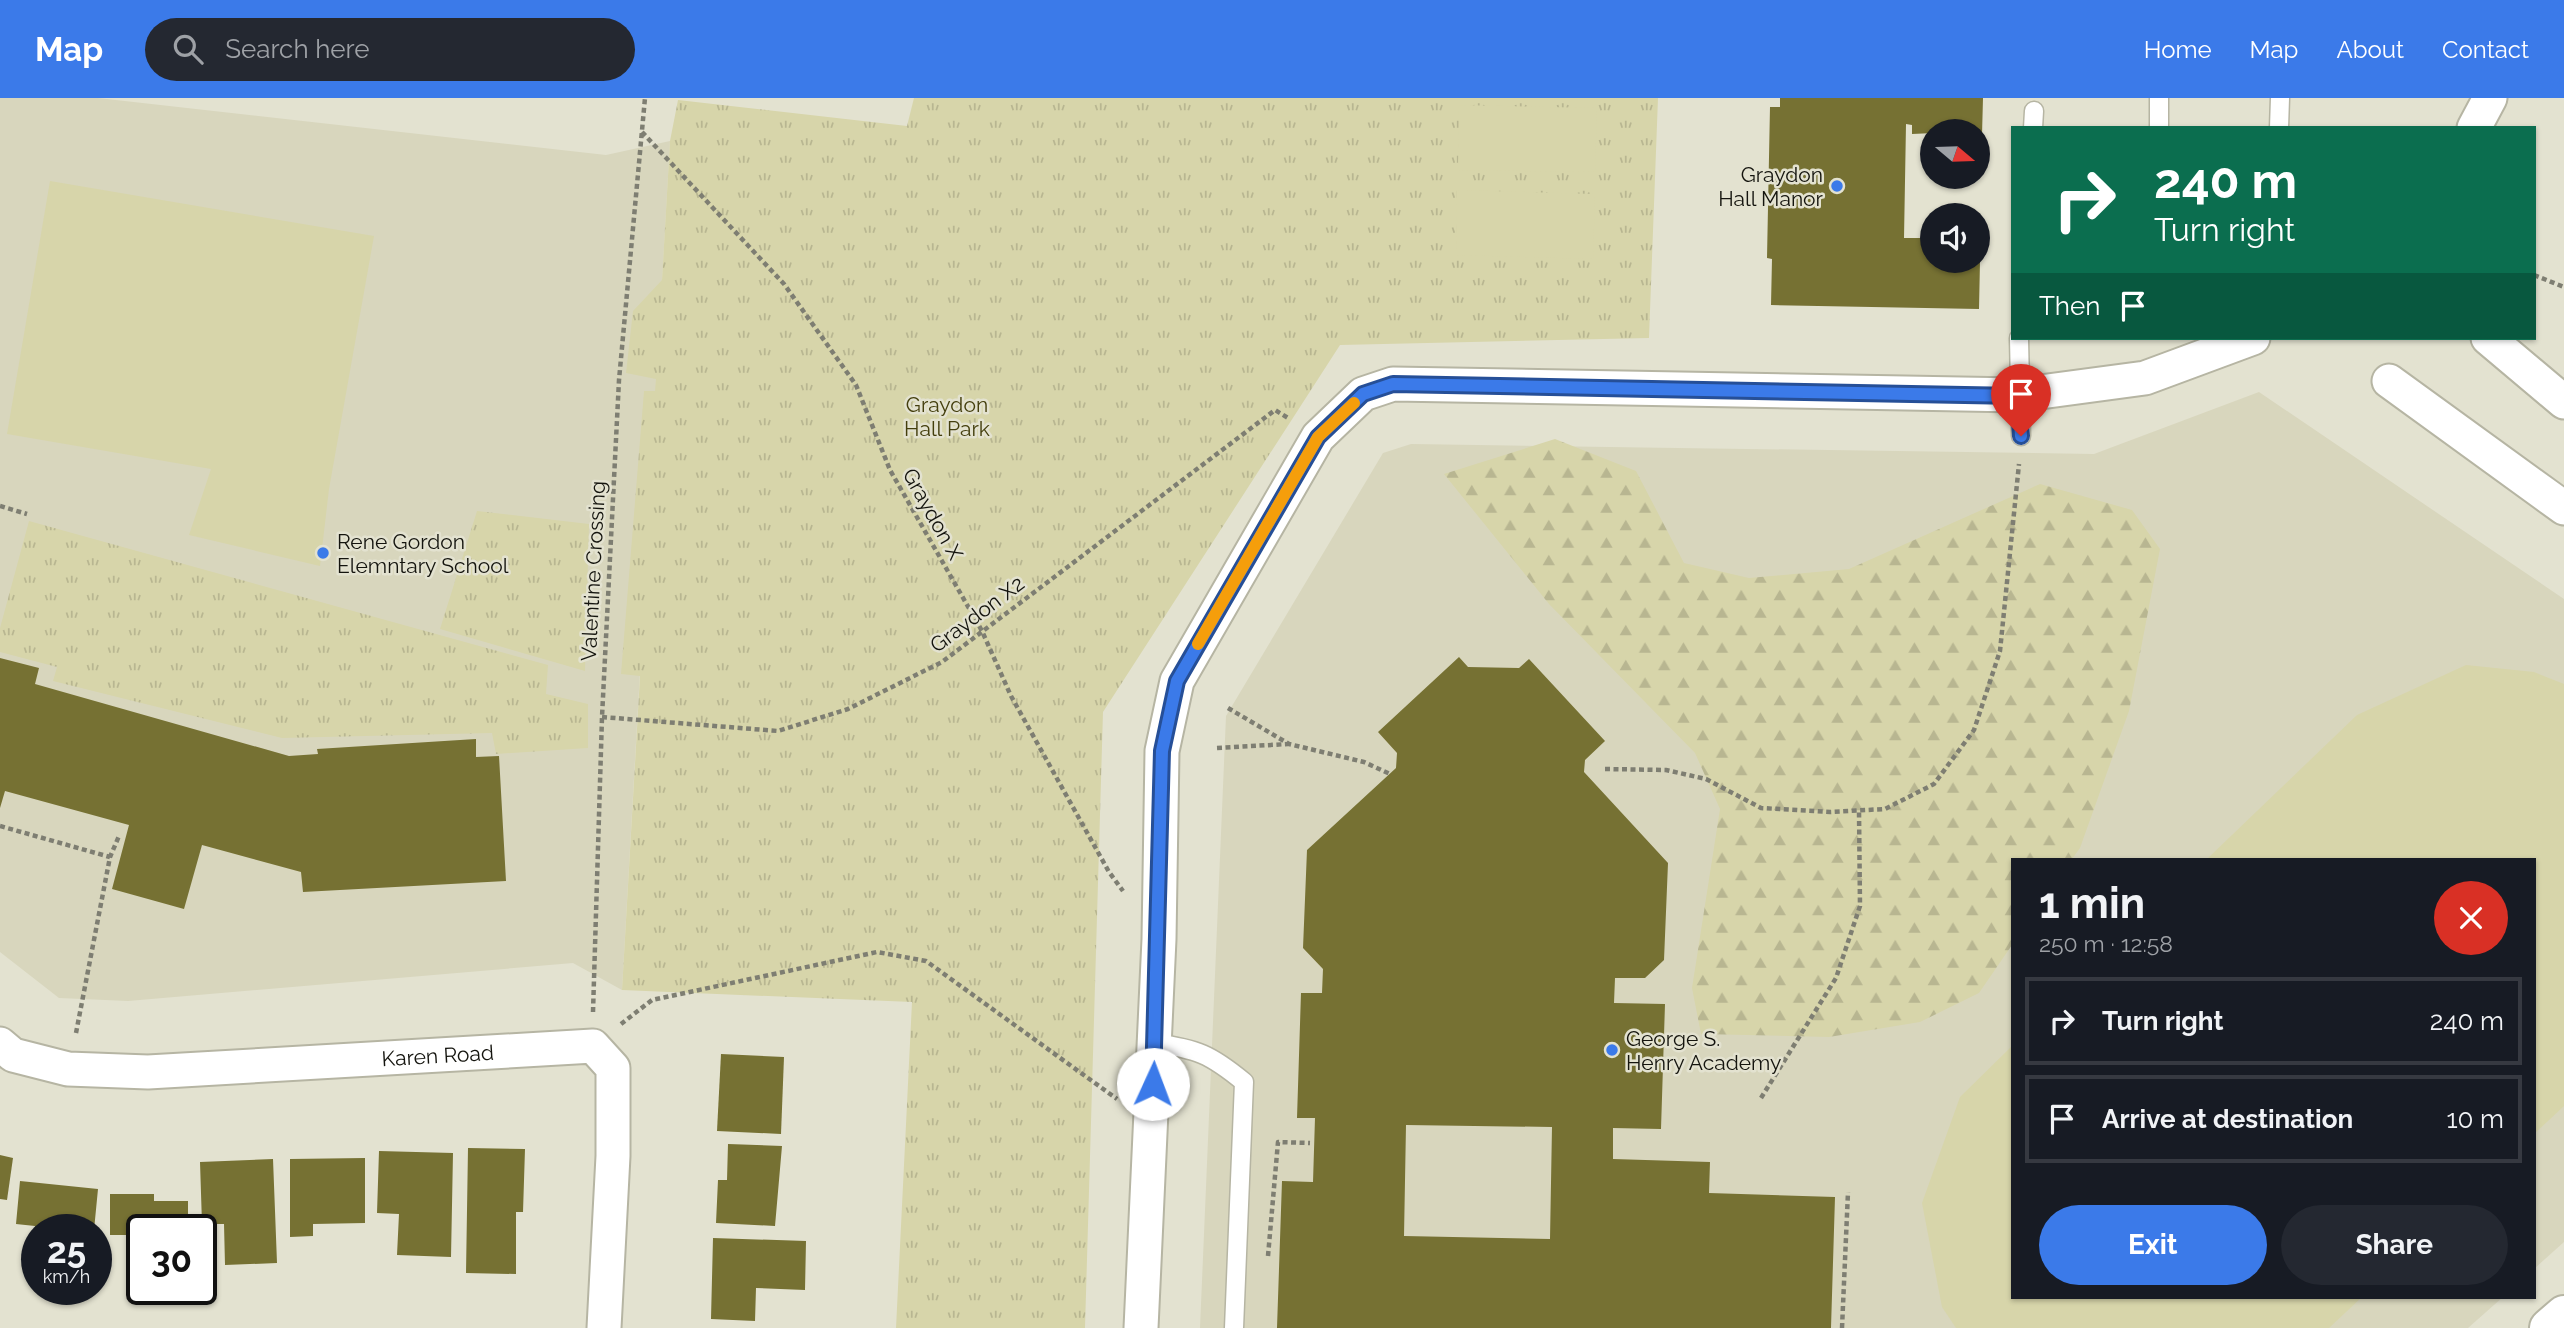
<!DOCTYPE html>
<meta charset="utf-8">
<style>
body{margin:0;font-family:Raleway,sans-serif;background:#242831;color:#f1f3f6;height:100vh;display:flex;flex-direction:column;font-size:26px;white-space:nowrap}
*{box-sizing:border-box;margin:0}
p{font-size:23px;color:#9ea1a6}
.icon{flex:none;width:38px;height:38px;fill:none;stroke:currentColor;stroke-width:2;stroke-linecap:round;stroke-linejoin:round}
.map{position:relative;flex:1;overflow:hidden}
.sheet{position:absolute;left:2011px;top:760px;width:525px;height:441px;display:flex;flex-direction:column;background:#171b24;border-radius:0px;box-shadow:0 2px 5px #0004}
.sheet>*{flex:none}
.hud{position:absolute;left:2011px;top:28px;width:525px;height:214px;border-radius:0px;box-shadow:0 2px 5px #0004;background:#0b6e4f;color:#fff;overflow:hidden}
.needle{width:46px;rotate:109deg}
.fabs{position:absolute;left:1920px;top:21px;display:grid;gap:14px}
.fabs a{display:grid;place-items:center;width:70px;height:70px;border-radius:50%;background:#171b24;box-shadow:0 2px 5px #0004;font-size:35px}
.speed{position:absolute;left:21px;top:1116px;display:flex;gap:14px;font-size:35px;font-weight:700;text-align:center}
.speed>*{display:grid;place-content:center;width:91px;height:91px;border-radius:50%;background:#171b24;box-shadow:0 2px 5px #0004;line-height:1}
.speed small{font-size:18px;font-weight:400}
.speed .limit{border:4px solid #111;border-radius:10px;background:#fff;color:#111}
.pin{position:absolute;display:grid;place-items:center;width:60px;height:60px;color:#fff;margin:-72px -30px;border-radius:50% 50% 50% 0;rotate:-45deg;box-shadow:0 0 7px #0007}
.pin .icon{rotate:45deg}
.me{position:absolute;width:77px;margin:-38px;rotate:2deg;stroke-linejoin:round;filter:drop-shadow(0 0 5px #0008)}
.turn{display:flex;align-items:center;gap:24px;height:147px;padding:0 28px;font-size:32px}
.turn .icon{width:91px;height:91px;stroke-width:2.5}
.turn b{display:block;font-size:49px;line-height:60px}
.then{display:flex;align-items:center;height:66px;padding:0 28px;background:#0003;gap:14px;font-size:26px}
.round{display:grid;place-items:center;flex:none;width:74px;height:74px;border-radius:37px;background:#242831}
.headline{display:flex;align-items:center;justify-content:space-between;height:119px;padding:0 28px}
h1{font-size:42px;font-weight:700;line-height:52px}
.button{display:flex;gap:14px;margin-top:auto;padding:14px 28px}
.button a{flex:1;height:80px;border-radius:42px;background:#3b7ae9;color:#fff;font-size:28px;font-weight:700;line-height:80px;text-align:center}
.button a+a{background:#242831;color:#f1f3f6}
ul{padding:0;list-style:none}
li{display:flex;align-items:center;gap:21px;height:88px;margin:0 14px 10px;padding:0 14px;border:4px solid #363941;border-radius:0px}
li div{flex:1}
li b{display:block;font-size:26px}
li em{font-style:normal}
header{display:flex;align-items:center;gap:42px;box-sizing:border-box;height:98px;padding:0 35px;background:#3b7ae9;color:#fff}
header strong{font-size:33px}
nav{display:flex;gap:38px;margin-inline-start:auto;font-size:24px}
.search{width:490px;height:63px;background:#242831;display:flex;align-items:center;gap:18px;box-sizing:border-box;padding:0 24px;border-radius:38px;color:#9ea1a6;font-size:26px}
.map>svg:first-child{display:block}
.built{fill:#d8d6bd}
.forest{fill:url(#forest-firs)}
.park{fill:url(#park-tufts)}
.pitch{fill:#d7d5aa}
.building{fill:#767133;fill-rule:evenodd}
.lines{fill:none;stroke-linecap:round;stroke-linejoin:round}
.lane-casing{stroke:#b6b5a3;stroke-width:21}
.street-casing{stroke:#b6b5a3;stroke-width:37}
.highway-casing{stroke:#b6b5a3;stroke-width:42}
.path{stroke:#7e7e72;stroke-width:4.5;stroke-dasharray:5 3.5;stroke-linecap:butt}
.lane{stroke:#fff;stroke-width:18}
.street{stroke:#fff;stroke-width:33}
.highway{stroke:#fff;stroke-width:38}
.route-casing{stroke:#264f97;stroke-width:18}
.route{stroke:#3b7ae9;stroke-width:12}
.slow{stroke:#f59e0b;stroke-width:12}
.poi-dot{fill:#3b7ae9;stroke:#e3e2d0;stroke-width:2.5}
.labels{text-anchor:middle;dominant-baseline:central;stroke-width:5;stroke-linejoin:round;paint-order:stroke}
.poi-label{font-size:21px;fill:#14140e;stroke:#e3e2d0;text-anchor:start}
.park-label{font-size:21px;fill:#443f0d;stroke:#e3e2d0}
.street-label{font-size:21px;fill:#14140e;stroke:#e3e2d0}
</style>
<header>
<strong>Map</strong>
<div class="search"><svg class="icon" aria-label="search" viewBox="0 0 24 24"><circle cx="10" cy="10" r="6"/><path d="M15 15l6 6"/></svg>Search here</div>
<nav><a>Home</a><a>Map</a><a>About</a><a>Contact</a></nav>
</header>
<div class="map">
<svg width="2564" height="1230" viewBox="0 0 2564 1230">
<defs>
<pattern id="forest-firs" width="22" height="20" patternUnits="userSpaceOnUse" patternTransform="scale(1.75)"><rect width="22" height="20" fill="#d7d5aa"/><path d="M5 1l3.5 6h-7zM16 11l3.5 6h-7z" fill="#b8b691"/></pattern>
<pattern id="park-tufts" width="24" height="20" patternUnits="userSpaceOnUse" patternTransform="scale(1.75)"><rect width="24" height="20" fill="#d7d5aa"/><path d="M3 7l-1-3M5 7V3M7 7l1-3M15 17l-1-3M17 17v-4M19 17l1-3" fill="none" stroke="#b8b691"/></pattern>
</defs>
<rect width="100%" height="100%" fill="#e3e2d0"/>
<!-- built -->
<g class="built">
<polygon points="0,0 98,0 606,57 670,43 622,892 573,865 128,903 59,900 0,854"/>
<polygon points="2259,294 2564,501 2564,1144 2534,1171 2534,761 2012,761 2012,1199 2503,1199 2468,1230 1200,1230 1226,618 1383,355 1411,346 2094,356"/>
</g>
<!-- forest -->
<polygon class="forest" points="1555,341 1636,373 1684,465 1749,480 1849,471 2040,386 2132,412 2160,451 2129,613 2080,750 2072,761 2012,761 2012,847 1979,895 1920,924 1829,939 1701,936 1692,890 1720,711 1695,655 1549,506 1444,376"/>
<!-- park -->
<g class="park">
<polygon points="914,0 1658,0 1649,240 1340,247 1103,614 1085,1230 896,1230 912,904 622,892 640,578 621,576 644,293 655,293 656,281 626,275 633,213 662,182 670,43 678,2 907,28"/>
<polygon points="477,413 589,426 585,573 440,531"/>
<polygon points="29,423 548,567 546,596 588,606 588,650 496,656 492,635 282,640 53,583 57,569 0,554 0,530"/>
</g>
<!-- pitch -->
<g class="pitch">
<polygon points="1459,7 1597,10 1595,74 1458,72"/>
<polygon points="50,83 374,138 329,391 320,468 189,437 211,371 7,336"/>
<polygon points="1457,92 1595,96 1593,161 1456,157"/>
<polygon points="2466,567 2534,574 2564,586 2564,1008 2534,1036 2534,761 2207,761 2357,617"/>
<polygon points="2012,948 2012,1199 2362,1199 2329,1230 1956,1230 1942,1209 1922,1105 1960,999"/>
</g>
<!-- building -->
<g class="building">
<polygon points="1780,0 1983,0 1982,37 1978,37 1978,33 1912,36 1912,27 1906,26 1904,140 1932,140 1932,163 1980,163 1979,211 1771,207 1772,161 1767,160 1770,9 1780,9"/>
<path d="M1459 559 1468 569 1519 570 1529 561 1605 643 1585 662 1584 674 1668 765 1664 862 1645 880H1615L1614 905 1665 906 1661 1031 1613 1030V1061L1710 1064 1709 1095 1835 1099 1831 1230H1277L1282 1083 1313 1084 1315 1020H1297L1301 895H1322L1323 871 1303 850 1307 752 1396 670 1397 655 1378 634ZM1406 1027 1552 1029 1550 1141 1404 1138Z"/>
<polygon points="0,560 39,570 35,586 289,658 318,656 317,651 476,641 476,659 499,658 506,783 303,794 301,774 202,747 184,811 112,791 129,727 5,693 0,710"/>
<polygon points="721,956 784,959 781,1036 717,1033"/>
<polygon points="728,1046 782,1048 775,1128 716,1125 718,1082 727,1082"/>
<polygon points="468,1050 525,1051 523,1114 516,1114 516,1176 466,1175"/>
<polygon points="379,1053 453,1055 451,1159 397,1157 399,1116 377,1115"/>
<polygon points="0,1057 13,1060 7,1102 0,1101"/>
<polygon points="365,1060 365,1125 313,1126 313,1138 290,1139 290,1061"/>
<polygon points="273,1061 277,1165 225,1167 224,1126 202,1126 200,1064"/>
<polygon points="20,1083 98,1091 94,1132 37,1132 37,1147 33,1146 35,1128 16,1126"/>
<polygon points="110,1096 154,1096 154,1103 188,1103 188,1132 142,1132 142,1156 128,1156 129,1137 110,1137"/>
<polygon points="713,1140 806,1143 805,1192 756,1190 755,1223 711,1221"/>
</g>
<g class="lines">
<defs>
<g id="lane">
<polyline points="2033,30 2034,13"/>
<polyline points="2159,30 2159,0"/>
<polyline points="2279,30 2280,0"/>
<polyline points="2019,240 2021,338"/>
<path d="M1154 945C1197 951 1210 956 1244 984L1234 1230"/>
</g>
<g id="street">
<polyline points="2474,30 2490,0"/>
<polyline points="2488,240 2564,304"/>
<polyline points="2389,283 2564,410"/>
<path id="s1" d="M0 946 13 957 68 971 148 974 593 948 613 970V1058L604 1230"/>
<polyline points="1141,1230 1159,841 1162,653 1177,583 1318,339 1363,296 1393,286 2018,297 2145,280 2253,240"/>
</g>
<polyline id="highway" points="2549,1230 2564,1217"/>
</defs>
<!-- lane casing -->
<use href="#lane" class="lane-casing"/>
<!-- street casing -->
<use href="#street" class="street-casing"/>
<!-- highway casing -->
<use href="#highway" class="highway-casing"/>
<!-- path -->
<g class="path">
<polyline points="642,34 784,186 856,287 890,372 982,533 1011,598 1109,774 1123,793"/>
<polyline points="2534,177 2564,189"/>
<polyline points="0,408 27,416"/>
<polyline points="1228,610 1289,646 1364,664 1390,676"/>
<polyline points="602,619 778,633 848,611 942,564 1275,312 1288,320"/>
<polyline points="1217,650 1288,646"/>
<polyline points="1605,671 1666,672 1706,681 1761,710 1830,714 1885,711 1934,686 1974,632 2000,553 2019,366"/>
<polyline points="0,728 110,759"/>
<polyline points="593,914 602,619 619,282 645,0"/>
<polyline points="621,926 652,902 877,854 926,863 1117,1001"/>
<polyline points="76,935 110,759 119,738"/>
<polyline points="1761,1000 1836,880 1860,808 1859,713"/>
<polyline points="1268,1158 1278,1044 1310,1045"/>
<polyline points="1842,1230 1848,1094"/>
</g>
<!-- lane -->
<use href="#lane" class="lane"/>
<!-- street -->
<use href="#street" class="street"/>
<!-- highway -->
<use href="#highway" class="highway"/>
</g>
<g class="lines">
<defs>
<polyline id="route" points="1153,986 1162,653 1177,583 1318,339 1363,296 1393,286 2018,298 2021,338"/>
</defs>
<!-- route casing -->
<use href="#route" class="route-casing"/>
<!-- route -->
<use href="#route" class="route"/>
<!-- slow -->
<polyline class="slow" points="1198,546 1318,339 1354,305"/>
</g>
<!-- markers -->
<g class="poi-dot">
<circle cx="1837" cy="88" r="7"/>
<circle cx="323" cy="455" r="7"/>
<circle cx="1612" cy="952" r="7"/>
</g>
<g class="labels">
<!-- poi labels -->
<g class="poi-label">
<text x="1823" y="76" text-anchor="end">Graydon<tspan x="1823" dy="24">Hall Manor</tspan></text>
<text x="337" y="443">Rene Gordon<tspan x="337" dy="24">Elemntary School</tspan></text>
<text x="1626" y="940">George S.<tspan x="1626" dy="24">Henry Academy</tspan></text>
</g>
<!-- park labels -->
<g class="park-label">
<text x="947" y="306">Graydon<tspan x="947" dy="24">Hall Park</tspan></text>
</g>
<!-- street labels -->
<g class="street-label">
<text transform="translate(933 416) rotate(61)">Graydon X</text>
<text transform="translate(593 473) rotate(-87)">Valentine Crossing</text>
<text transform="translate(977 516) rotate(-37)">Graydon X2</text>
<text stroke="none"><textPath href="#s1" startOffset="444">Karen Road</textPath></text>
</g>
</g>
</svg>
<div class="fabs">
<a><svg class="needle" viewBox="-14 -14 28 28"><path d="M0-13l5 13h-10z" fill="#e53935"/><path d="M0 13l5-13h-10z" fill="#9ea1a6"/></svg></a>
<a><svg class="icon" aria-label="sound" viewBox="0 0 24 24"><path d="M4 9h4l5-4v14l-5-4H4zM17 9q2 3 0 6"/></svg></a>
</div>
<div class="speed"><div>25<small>km/h</small></div><div class="limit">30</div></div>
<div class="pin" style="left:2021px;top:338px;background:#d93025"><svg class="icon" aria-label="arrive" viewBox="0 0 24 24"><path d="M6 21V4h12l-3 4 3 4H6"/></svg></div>
<svg class="me" style="left:1153px;top:986px" viewBox="-20 -20 40 40"><circle r="19" fill="#fff"/><path d="M0-13L10 11 0 6-10 11z" fill="#3b7ae9"/></svg>
<div class="hud">
<div class="turn"><svg class="icon" aria-label="right" viewBox="0 0 24 24"><path d="M7 20v-9h11M14 6l5 5-5 5"/></svg><div><b>240 m</b>Turn right</div></div>
<div class="then">Then<svg class="icon" aria-label="arrive" viewBox="0 0 24 24"><path d="M6 21V4h12l-3 4 3 4H6"/></svg></div>
</div>
<section class="sheet">
<div class="headline"><div><h1>1 min</h1><p>250 m · 12:58</p></div><a class="round" style="background:#d93025;color:#fff"><svg class="icon" aria-label="close" viewBox="0 0 24 24"><path d="M6 6l12 12M18 6L6 18"/></svg></a></div>
<ul>
<li><svg class="icon" aria-label="right" viewBox="0 0 24 24"><path d="M7 20v-9h11M14 6l5 5-5 5"/></svg><div><b>Turn right</b></div><em>240 m</em></li>
<li><svg class="icon" aria-label="arrive" viewBox="0 0 24 24"><path d="M6 21V4h12l-3 4 3 4H6"/></svg><div><b>Arrive at destination</b></div><em>10 m</em></li>
</ul>
<div class="button"><a>Exit</a><a>Share</a></div>
</section>
</div>
